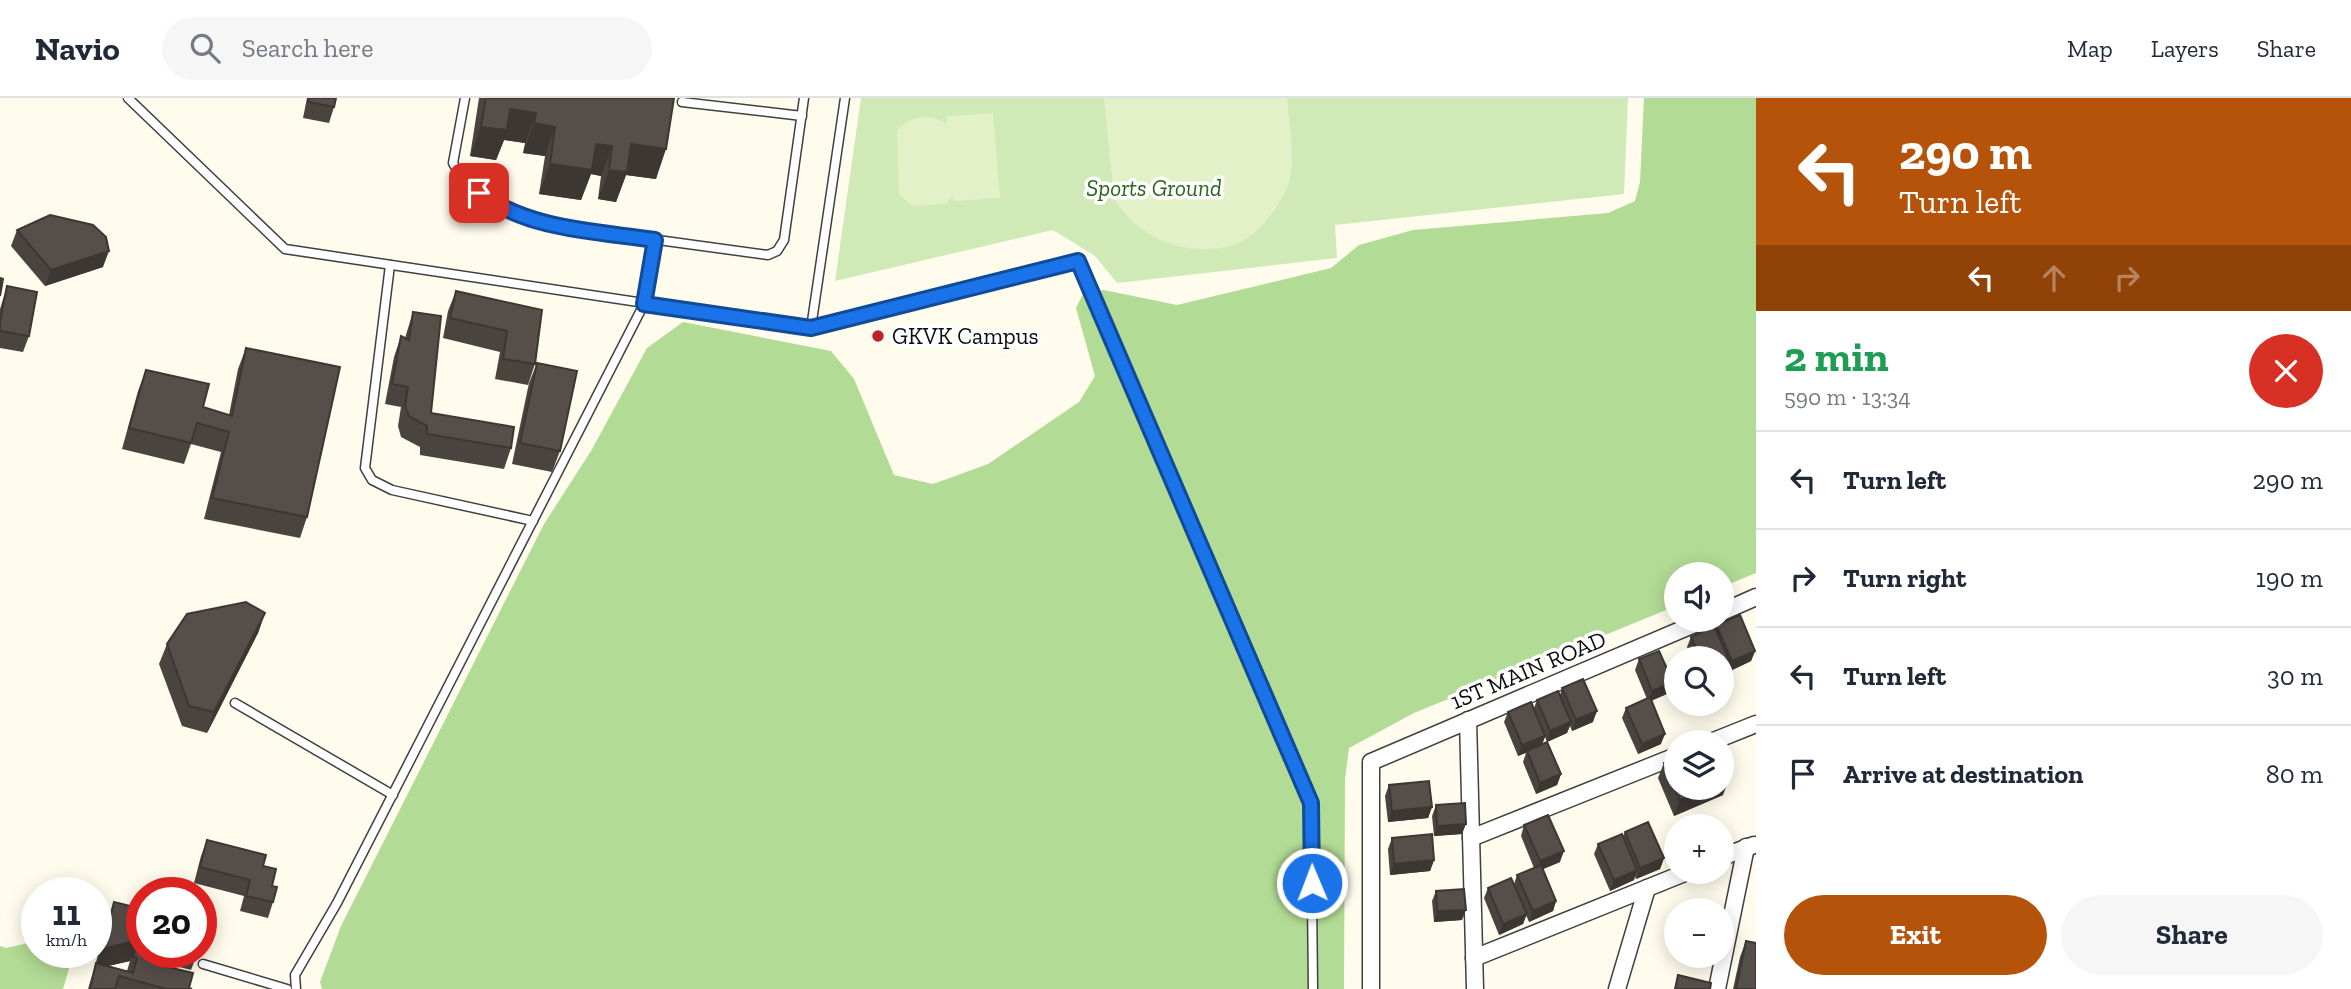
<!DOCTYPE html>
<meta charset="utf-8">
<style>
body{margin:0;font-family:"Zilla Slab",serif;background:#f6f6f7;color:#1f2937;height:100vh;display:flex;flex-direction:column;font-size:26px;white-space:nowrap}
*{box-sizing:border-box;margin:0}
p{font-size:23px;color:#747a83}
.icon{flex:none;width:38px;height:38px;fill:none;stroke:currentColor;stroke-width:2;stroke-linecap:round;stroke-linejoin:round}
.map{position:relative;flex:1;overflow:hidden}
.panel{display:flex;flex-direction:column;background:#fff;width:595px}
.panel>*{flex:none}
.guide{background:#b45309;color:#fff;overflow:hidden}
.controls{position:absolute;left:1664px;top:464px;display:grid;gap:14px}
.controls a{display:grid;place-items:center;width:70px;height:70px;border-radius:50%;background:#fff;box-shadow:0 4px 18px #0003;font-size:35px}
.speed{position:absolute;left:21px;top:779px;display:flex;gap:14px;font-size:35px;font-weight:700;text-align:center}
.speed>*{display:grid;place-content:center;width:91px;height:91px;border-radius:50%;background:#fff;box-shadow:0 4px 18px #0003;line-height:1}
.speed small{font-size:18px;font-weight:400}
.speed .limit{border:10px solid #d22;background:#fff;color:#111}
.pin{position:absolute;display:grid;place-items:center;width:60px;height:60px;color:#fff;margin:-30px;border-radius:14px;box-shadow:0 4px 10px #0006}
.me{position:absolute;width:77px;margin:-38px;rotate:359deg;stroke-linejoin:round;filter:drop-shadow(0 0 5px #0008)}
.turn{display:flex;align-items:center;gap:24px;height:147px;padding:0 28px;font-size:32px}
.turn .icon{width:91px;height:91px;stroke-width:2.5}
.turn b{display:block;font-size:49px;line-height:60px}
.lanes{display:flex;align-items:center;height:66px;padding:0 28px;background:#0003;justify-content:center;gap:35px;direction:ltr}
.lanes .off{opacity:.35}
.round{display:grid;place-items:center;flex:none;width:74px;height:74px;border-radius:37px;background:#f6f6f7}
.head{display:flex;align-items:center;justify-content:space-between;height:119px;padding:0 28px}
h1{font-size:42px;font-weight:800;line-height:52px;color:#1e9e55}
.action{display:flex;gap:14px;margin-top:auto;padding:14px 28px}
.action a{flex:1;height:80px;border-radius:42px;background:#b45309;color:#fff;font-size:28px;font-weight:800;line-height:80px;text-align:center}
.action a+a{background:#f6f6f7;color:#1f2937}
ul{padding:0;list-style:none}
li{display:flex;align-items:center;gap:21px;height:98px;padding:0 28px;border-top:2px solid #e0e1e3}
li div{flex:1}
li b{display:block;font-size:26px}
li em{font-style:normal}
header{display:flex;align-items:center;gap:42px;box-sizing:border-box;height:98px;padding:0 35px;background:#fff;border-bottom:2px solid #e0e1e3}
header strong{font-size:33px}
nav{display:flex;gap:38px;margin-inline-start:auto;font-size:24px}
.search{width:490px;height:63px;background:#f6f6f7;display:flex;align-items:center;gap:18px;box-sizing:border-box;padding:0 24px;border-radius:38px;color:#747a83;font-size:26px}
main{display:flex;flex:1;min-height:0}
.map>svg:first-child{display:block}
.green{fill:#cfeab6}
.forest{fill:#b2db95}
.pitch{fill:#e2f1c8}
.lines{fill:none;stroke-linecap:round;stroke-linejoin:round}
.service-casing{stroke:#404040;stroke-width:11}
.minor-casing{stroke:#404040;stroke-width:19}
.service{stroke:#fff;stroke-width:8}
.minor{stroke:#fff;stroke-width:16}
.wall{fill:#4a443f;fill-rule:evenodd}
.shaded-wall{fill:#3c3733}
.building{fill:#564f49;stroke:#3c3733;stroke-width:2}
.route-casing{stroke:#114b97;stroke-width:18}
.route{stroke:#1a73e8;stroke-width:12}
.poi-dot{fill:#c02325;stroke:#fff;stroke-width:2.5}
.labels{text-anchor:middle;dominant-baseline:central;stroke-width:7;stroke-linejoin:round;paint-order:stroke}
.park-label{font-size:23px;font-style:italic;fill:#29661c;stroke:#fff}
.poi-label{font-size:23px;fill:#0d0d0d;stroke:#fff;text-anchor:start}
.street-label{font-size:23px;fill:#0d0d0d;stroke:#fff}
</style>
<header>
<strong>Navio</strong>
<div class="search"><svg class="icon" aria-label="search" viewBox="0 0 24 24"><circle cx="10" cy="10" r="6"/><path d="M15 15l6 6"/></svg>Search here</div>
<nav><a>Map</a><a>Layers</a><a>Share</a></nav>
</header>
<main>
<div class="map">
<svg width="1756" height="891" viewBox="0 0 1756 891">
<rect width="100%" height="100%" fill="#fffced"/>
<!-- green -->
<polygon class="green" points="861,0 1628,0 1624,96 1335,127 1337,160 1117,185 1095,158 1053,132 835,183"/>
<!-- forest -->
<g class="forest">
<polygon points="1644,0 1756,0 1756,475 1722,489 1722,476 1676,476 1676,508 1414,615 1349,650 1345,681 1344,891 322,891 320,884 341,828 544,426 591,353 647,250 683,224 831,253 854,281 894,377 933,386 988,366 1079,304 1095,278 1076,210 1084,194 1104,192 1177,207 1331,170 1359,147 1413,132 1608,115 1635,103 1640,84"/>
<polygon points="37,843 37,854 74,854 63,891 0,891 0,848 6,850"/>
</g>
<!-- pitch -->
<g class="pitch">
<path d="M1104 0H1287C1289 23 1297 69 1287 90 1277 112 1256 140 1233 147 1189 161 1135 140 1114 99Z"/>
<path d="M993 15 1000 100 954 103 952 98 946 106 913 108 899 97 897 32C912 18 929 14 947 26V18Z"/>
</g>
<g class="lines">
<defs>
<g id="service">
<polyline points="128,0 285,151 811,230 845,0"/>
<polyline points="465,0 453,65 464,84 494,106 541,126 768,157 777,153 784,142 804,0"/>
<polyline points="682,4 802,18"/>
<polyline points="390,167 365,370 372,382 392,392 533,423"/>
<polyline points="811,230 1078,163 1311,705 1313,891"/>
<polyline points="235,605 393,697"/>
<polyline points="203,866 287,891"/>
<polyline points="296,891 295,877 337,805 644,206 655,142"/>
</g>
<g id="minor">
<polyline points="1722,514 1756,499"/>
<polyline points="1468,622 1475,891"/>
<polyline points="1711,644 1756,626"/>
<polyline points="1471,740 1676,658"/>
<polyline points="1722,759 1754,747"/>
<polyline points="1474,860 1687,774"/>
<polyline points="1371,891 1371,664 1704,522"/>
<polyline points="1617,891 1647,790"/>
<polyline points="1717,891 1746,749"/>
</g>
</defs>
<!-- service casing -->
<use href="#service" class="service-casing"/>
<!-- minor casing -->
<use href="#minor" class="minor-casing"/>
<!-- service -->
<use href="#service" class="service"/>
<!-- minor -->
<use href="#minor" class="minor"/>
</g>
<!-- wall -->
<g class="wall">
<polygon points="307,0 336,0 334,9 329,25 303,20"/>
<polygon points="479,0 674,0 656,81 626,77 616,104 598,101 601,78 591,76 581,102 539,96 545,58 523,55 525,45 504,42 496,62 470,58"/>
<polygon points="17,132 103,169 45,188 11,148"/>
<polygon points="7,188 29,238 23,254 0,250 0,211"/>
<polygon points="456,193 542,212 535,266 528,287 495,281 500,254 443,240 448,213"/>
<polygon points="413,214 431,315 511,350 504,371 420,357 420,349 401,339 398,328 401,309 385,306 394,259 401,238 405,240"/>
<polygon points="246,250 307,419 300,440 204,421 221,354 191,346 184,366 122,351 138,293 146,272 203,309 229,317 238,271"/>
<polygon points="537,265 560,353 552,374 512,366 529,285"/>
<polygon points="265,515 258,535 207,635 182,628 159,566 167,546"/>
<polygon points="1716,527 1755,553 1751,563 1728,574 1727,572 1726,575 1722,577 1722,560 1691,560 1687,549 1691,539 1715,530"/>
<polygon points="1639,561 1669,595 1651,603 1661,646 1638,656 1622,620 1626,610 1647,601 1635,572"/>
<polygon points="1562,590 1593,624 1572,633 1570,628 1567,635 1547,644 1545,639 1542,647 1561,676 1557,687 1536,696 1523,664 1526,655 1518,658 1504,624 1508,614 1534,610 1537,602 1560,597"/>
<polygon points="1664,665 1723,697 1674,718 1658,680"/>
<polygon points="1389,687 1432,709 1428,720 1388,724 1385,698"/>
<polygon points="1436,707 1462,736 1434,738 1432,718"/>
<polygon points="1524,727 1560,764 1543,771 1556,803 1553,813 1529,824 1526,817 1523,826 1499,837 1484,800 1488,790 1514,786 1517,777 1534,770 1521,738"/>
<polygon points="1625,734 1664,760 1660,771 1636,781 1635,778 1634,782 1610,793 1594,756 1598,746 1623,739"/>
<polygon points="1392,740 1434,762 1430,773 1390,777 1388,751"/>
<polygon points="207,742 263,768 272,788 273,804 268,820 240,813 244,798 194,785 201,758"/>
<polygon points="1436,793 1462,822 1434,824 1432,803"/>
<path d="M114 804 142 854H198L191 872 164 865V868L189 890 192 891H88L94 871 107 825ZM130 863 127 873 108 868Z"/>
<polygon points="1746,843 1756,891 1733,891 1740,859"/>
</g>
<!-- shaded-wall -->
<g class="shaded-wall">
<polygon points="510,11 536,15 525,45 504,42 496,62 470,58 481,29"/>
<polygon points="534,25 555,29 545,58 523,55"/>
<polygon points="596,46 612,48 601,78 591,76 581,102 539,96 550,66"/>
<polygon points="631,46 666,51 656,81 626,77 616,104 598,101 609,72"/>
<polygon points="109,153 103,169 45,188 51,172"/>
<polygon points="265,515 258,535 207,635 214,614"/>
<polygon points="1755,553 1751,563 1728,574 1732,563"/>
<polygon points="1730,564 1726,575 1722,577 1722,568"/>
<polygon points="1673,584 1669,595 1648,604 1652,593"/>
<polygon points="1597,613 1593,624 1572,633 1576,622"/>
<polygon points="1571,624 1567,635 1547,644 1550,633"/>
<polygon points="1665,636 1661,646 1638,656 1642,646"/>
<polygon points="1545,638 1541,648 1518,658 1522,647"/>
<polygon points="1561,676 1557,687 1536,696 1540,685"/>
<polygon points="1729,681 1723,697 1674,718 1680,702 1710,690 1722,690 1722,684"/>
<polygon points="1432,709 1428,720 1388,724 1392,713"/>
<polygon points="1466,726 1462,736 1434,738 1437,728"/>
<polygon points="1564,753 1560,764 1536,774 1540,763"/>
<polygon points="1664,760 1660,771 1636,781 1640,770"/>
<polygon points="1434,762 1430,773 1390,777 1394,766"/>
<polygon points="1637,772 1634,782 1610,793 1614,782"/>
<polygon points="1556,803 1553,813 1529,824 1533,813"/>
<polygon points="1466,812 1462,822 1434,824 1437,813"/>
<polygon points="1527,816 1523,826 1499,837 1503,826"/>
<polygon points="138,842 130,863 95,871 102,851"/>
</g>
<!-- building -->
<g class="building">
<polygon points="309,0 336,0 334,9 308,4"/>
<polygon points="486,0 674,0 666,51 631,46 627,74 609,72 612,48 596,46 592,72 550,66 555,29 534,25 536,15 510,11 507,32 481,29"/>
<polygon points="50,117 93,127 106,139 109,153 51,172 17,132"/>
<polygon points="0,180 3,181 0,198"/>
<polygon points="7,188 37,194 29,238 0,233 0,224"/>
<polygon points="456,193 542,212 535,266 503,261 507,233 450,220"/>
<polygon points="413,214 441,218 431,315 514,329 511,350 427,336 427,328 409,318 405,308 408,289 392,286 401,238 409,242"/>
<polygon points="246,250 340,269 307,419 212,400 229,334 197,325 191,345 129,330 146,272 209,286 203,309 232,318"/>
<polygon points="537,265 577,273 560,353 520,345"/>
<polygon points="246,504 265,515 214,614 189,608 167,546 187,516"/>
<polygon points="1740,517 1755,553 1732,563 1716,527"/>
<polygon points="1714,528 1730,564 1722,568 1722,560 1700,560 1691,539"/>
<polygon points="1659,553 1673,584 1652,593 1639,561"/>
<polygon points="1583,581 1597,613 1576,622 1562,590"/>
<polygon points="1558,593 1571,624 1550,633 1537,602"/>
<polygon points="1650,599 1665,636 1642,646 1626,610"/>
<polygon points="1531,604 1545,638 1522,647 1508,614"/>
<polygon points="1547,644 1561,676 1540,685 1527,653"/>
<polygon points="1676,660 1676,690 1710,690 1680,702 1664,665"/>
<polygon points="1722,664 1729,681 1722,684"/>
<polygon points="1429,683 1432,709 1392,713 1389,687"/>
<polygon points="1465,705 1466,726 1437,728 1436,707"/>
<polygon points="1548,717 1564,753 1540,763 1524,727"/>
<polygon points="1648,724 1664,760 1640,770 1625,734"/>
<polygon points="1432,736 1434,762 1394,766 1392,740"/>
<polygon points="1622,736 1637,772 1614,782 1598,746"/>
<polygon points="207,742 266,757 263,768 276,771 272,788 277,789 273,804 246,798 250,782 200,769"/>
<polygon points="1541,767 1556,803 1533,813 1517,777"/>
<polygon points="1511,780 1527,816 1503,826 1488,790"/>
<polygon points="1464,791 1466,812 1437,813 1436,793"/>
<polygon points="114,804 142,811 142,854 167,854 164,868 193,875 189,890 192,891 166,891 119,878 115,891 90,891 96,865 133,875 137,860 133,859 138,842 102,851"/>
<polygon points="201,827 205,828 201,841"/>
<polygon points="1746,843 1756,845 1756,891 1736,891"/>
<polygon points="1678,877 1711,885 1710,891 1675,891"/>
</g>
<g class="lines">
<defs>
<path id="route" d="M479 95C530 132 594 133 655 142L644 206 811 230 1078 163 1311 705 1312 785"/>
</defs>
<!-- route casing -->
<use href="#route" class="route-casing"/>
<!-- route -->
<use href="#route" class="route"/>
</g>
<!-- markers -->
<circle class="poi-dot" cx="878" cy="238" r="7"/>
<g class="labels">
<!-- park labels -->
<g class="park-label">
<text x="1154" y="90">Sports Ground</text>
</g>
<!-- poi labels -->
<g class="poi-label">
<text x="892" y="238">GKVK Campus</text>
</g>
<!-- street labels -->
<g class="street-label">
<text transform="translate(1528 572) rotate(-23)">1ST MAIN ROAD</text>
</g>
</g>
</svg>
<div class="controls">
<a><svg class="icon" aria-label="sound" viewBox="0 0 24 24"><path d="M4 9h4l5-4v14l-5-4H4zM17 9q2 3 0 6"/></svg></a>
<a><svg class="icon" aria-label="search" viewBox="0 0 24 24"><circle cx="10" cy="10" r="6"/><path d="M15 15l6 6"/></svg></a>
<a><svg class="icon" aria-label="layers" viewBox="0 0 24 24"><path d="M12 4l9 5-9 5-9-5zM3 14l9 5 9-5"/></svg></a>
<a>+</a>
<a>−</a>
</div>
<div class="speed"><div>11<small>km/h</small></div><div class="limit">20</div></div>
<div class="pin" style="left:479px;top:95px;background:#d93025"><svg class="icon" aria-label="arrive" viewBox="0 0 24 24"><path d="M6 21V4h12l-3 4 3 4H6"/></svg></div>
<svg class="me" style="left:1312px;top:785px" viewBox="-20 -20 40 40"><circle r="17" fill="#1a73e8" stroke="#fff" stroke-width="3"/><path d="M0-11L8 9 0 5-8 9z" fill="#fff"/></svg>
</div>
<section class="panel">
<div class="guide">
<div class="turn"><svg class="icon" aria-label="left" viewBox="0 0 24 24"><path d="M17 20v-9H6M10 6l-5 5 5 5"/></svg><div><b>290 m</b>Turn left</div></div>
<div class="lanes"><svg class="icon" aria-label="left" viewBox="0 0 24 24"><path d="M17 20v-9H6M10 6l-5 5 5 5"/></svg><svg class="icon off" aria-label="ahead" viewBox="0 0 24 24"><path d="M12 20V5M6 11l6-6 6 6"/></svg><svg class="icon off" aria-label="right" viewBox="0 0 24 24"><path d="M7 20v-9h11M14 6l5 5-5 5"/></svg></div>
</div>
<div class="head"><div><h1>2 min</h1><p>590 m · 13:34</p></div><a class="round" style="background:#d93025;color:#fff"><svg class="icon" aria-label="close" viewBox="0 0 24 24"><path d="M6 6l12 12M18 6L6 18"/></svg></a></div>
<ul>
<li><svg class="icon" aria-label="left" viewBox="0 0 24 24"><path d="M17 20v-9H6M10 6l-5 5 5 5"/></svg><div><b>Turn left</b></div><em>290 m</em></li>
<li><svg class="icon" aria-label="right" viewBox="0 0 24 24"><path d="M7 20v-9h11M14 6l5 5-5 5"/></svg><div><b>Turn right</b></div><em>190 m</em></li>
<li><svg class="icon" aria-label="left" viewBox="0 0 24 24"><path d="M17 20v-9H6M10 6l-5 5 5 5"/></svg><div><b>Turn left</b></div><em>30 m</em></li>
<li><svg class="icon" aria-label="arrive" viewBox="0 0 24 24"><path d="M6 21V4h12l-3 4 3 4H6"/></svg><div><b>Arrive at destination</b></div><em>80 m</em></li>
</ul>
<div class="action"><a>Exit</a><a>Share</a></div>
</section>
</main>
